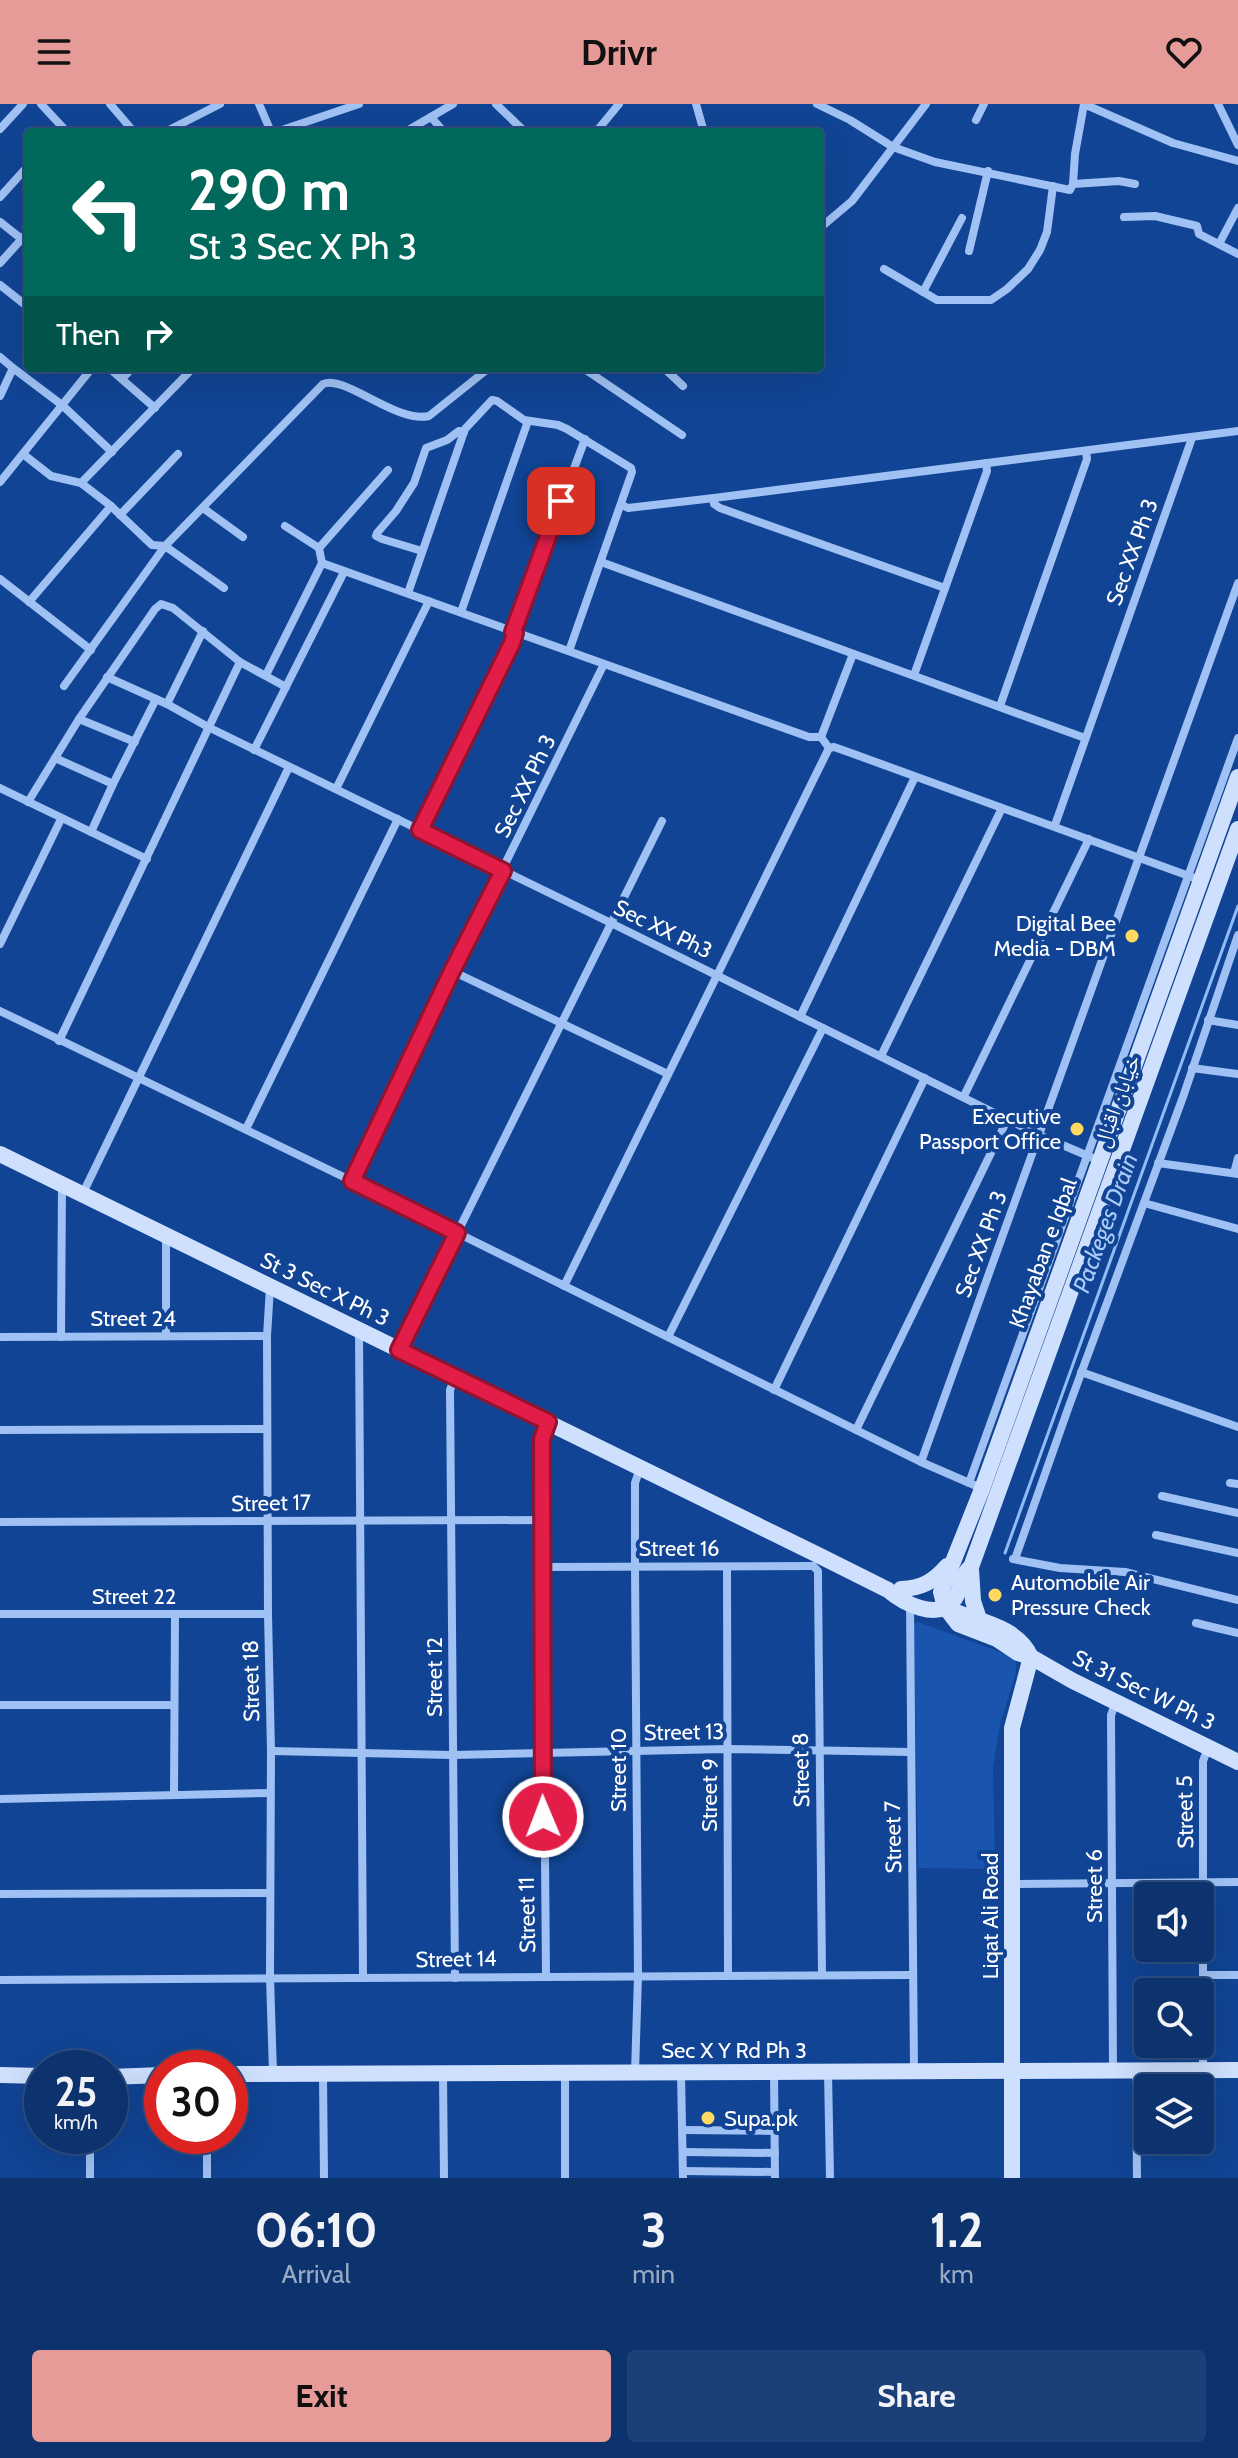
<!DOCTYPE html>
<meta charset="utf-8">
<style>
body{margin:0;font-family:Cabin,"Noto Naskh Arabic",sans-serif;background:#1b3f77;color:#f1f3f6;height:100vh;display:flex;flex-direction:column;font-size:30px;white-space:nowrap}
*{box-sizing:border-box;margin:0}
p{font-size:26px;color:#9aaac3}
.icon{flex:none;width:44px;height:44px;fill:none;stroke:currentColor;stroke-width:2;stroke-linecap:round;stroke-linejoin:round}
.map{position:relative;height:2074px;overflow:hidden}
.details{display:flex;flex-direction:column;background:#0d336f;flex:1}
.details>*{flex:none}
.hud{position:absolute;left:24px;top:24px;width:800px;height:244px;border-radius:8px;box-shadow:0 8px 32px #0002,0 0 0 2px #2d4e82;background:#00695c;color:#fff;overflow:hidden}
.fabs{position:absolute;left:1134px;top:1778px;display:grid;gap:16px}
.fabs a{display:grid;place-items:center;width:80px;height:80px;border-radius:8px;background:#0d336f;box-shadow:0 8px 32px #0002,0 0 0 2px #2d4e82;font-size:40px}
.speed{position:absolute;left:24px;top:1946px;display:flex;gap:16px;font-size:40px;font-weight:700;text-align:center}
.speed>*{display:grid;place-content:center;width:104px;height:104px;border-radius:50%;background:#0d336f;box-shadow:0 8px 32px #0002,0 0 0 2px #2d4e82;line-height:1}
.speed small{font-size:20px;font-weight:400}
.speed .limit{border:12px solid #d22;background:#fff;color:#111}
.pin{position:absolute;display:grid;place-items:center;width:68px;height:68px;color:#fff;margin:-34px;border-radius:16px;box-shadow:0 4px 12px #0006}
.me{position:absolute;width:88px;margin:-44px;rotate:359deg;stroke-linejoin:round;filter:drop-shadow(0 0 6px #0008)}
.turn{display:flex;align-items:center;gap:28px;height:168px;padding:0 32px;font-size:36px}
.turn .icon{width:104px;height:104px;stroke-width:2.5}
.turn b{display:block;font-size:56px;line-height:68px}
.then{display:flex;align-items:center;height:76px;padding:0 32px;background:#0003;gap:16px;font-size:30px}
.eta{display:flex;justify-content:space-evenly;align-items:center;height:136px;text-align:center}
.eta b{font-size:48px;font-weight:700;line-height:56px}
.button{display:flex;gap:16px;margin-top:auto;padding:16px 32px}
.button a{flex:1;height:92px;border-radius:8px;background:#e69b98;color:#111;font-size:32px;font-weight:700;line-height:92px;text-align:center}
.button a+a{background:#1b3f77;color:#f1f3f6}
header{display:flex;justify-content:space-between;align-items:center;height:104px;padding:0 32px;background:#e69b98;color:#111;font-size:36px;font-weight:700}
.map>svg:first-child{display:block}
.green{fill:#1955ae}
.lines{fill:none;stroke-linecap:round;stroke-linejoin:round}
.stream{stroke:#91bbf6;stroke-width:3}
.street{stroke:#9fc1f3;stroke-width:8}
.secondary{stroke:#cee0fd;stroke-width:16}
.route-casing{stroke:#92132f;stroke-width:20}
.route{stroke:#e11d48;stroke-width:14}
.poi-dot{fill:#ffd961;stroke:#114494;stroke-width:3}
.labels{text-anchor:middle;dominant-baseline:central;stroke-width:8;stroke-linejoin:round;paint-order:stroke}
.street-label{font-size:22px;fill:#fff;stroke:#114494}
.poi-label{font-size:22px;fill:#fff;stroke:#114494;text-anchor:end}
.water-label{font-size:24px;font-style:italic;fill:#abcbfa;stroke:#114494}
</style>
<header><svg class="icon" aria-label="menu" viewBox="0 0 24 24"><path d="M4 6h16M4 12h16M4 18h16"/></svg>Drivr<svg class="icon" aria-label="heart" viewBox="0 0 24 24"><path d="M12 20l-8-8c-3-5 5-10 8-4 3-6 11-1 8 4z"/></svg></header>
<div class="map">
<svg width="1238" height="2074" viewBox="0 0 1238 2074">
<rect width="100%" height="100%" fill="#114494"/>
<!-- green -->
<polygon class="green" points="918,1518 1011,1552 1016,1558 1016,1569 1000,1620 993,1663 995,1765 918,1764 914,1520"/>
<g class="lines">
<!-- stream -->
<polyline class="stream" points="1005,1449 1238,802"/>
<!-- street -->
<g class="street">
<polyline points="41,0 67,28"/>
<polyline points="110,0 134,28"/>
<polyline points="259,0 271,28"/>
<polyline points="496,0 525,28"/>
<polyline points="696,0 704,28"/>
<polyline points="817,0 850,16 893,43 935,58 1070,86 1073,80 1119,77 1135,80"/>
<polyline points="1218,0 1238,41"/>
<polyline points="431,13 444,28"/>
<polyline points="976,16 984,0"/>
<polyline points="0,25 23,0"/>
<polyline points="165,28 220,0"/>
<polyline points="276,28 359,0"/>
<polyline points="405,28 453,0"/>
<polyline points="596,28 619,0"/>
<polyline points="1073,80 1075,50 1084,0 1173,39 1238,57"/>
<polyline points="0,93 28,62"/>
<polyline points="1124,113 1155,112 1197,122 1199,130 1238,150"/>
<polyline points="0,118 28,140"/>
<polyline points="820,124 852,97 926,0"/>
<polyline points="1219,140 1238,104"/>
<polyline points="969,147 988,67"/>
<polyline points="0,159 28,128"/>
<polyline points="884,165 937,196 991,196 1007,185 1028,165 1040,146 1047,128 1053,82"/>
<polyline points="0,181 28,203"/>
<polyline points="923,188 962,114"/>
<polyline points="0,253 13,264"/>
<polyline points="109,264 155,304"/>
<polyline points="583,264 682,331"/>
<polyline points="664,264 683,282"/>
<polyline points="122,275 132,264"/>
<polyline points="0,292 13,264 62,301 112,348"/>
<polyline points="23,350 51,372 81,379 111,402 152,441 165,442 224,484"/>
<polyline points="0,378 92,264"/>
<polyline points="81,379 193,264"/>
<polyline points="714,394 714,400 720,404 945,484"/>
<polyline points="622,401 628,404 714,394 1238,327"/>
<polyline points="203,404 243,433"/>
<polyline points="120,411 178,350"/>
<polyline points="319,444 388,366"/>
<polyline points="422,447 382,435 376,432 377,429 396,407 414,379 426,344 447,336 459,327 464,328"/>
<polyline points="601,458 1085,634"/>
<polyline points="322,459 809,633 821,633 829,644 834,643 851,649 1200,776"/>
<polyline points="0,475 91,546"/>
<polyline points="408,489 465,325 492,296 497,297 524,316 558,321 567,325 631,364 632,368 569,547"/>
<polyline points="29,498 111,402"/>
<polyline points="461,508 528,317"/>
<polyline points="513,528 585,335"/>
<polyline points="266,571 322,459 319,444 285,422"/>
<polyline points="914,571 987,367 986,359"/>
<polyline points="107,573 167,600 210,624 611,819 1039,1031 1100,1057"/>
<path d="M64 582 165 442 323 280C344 270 397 320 429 312L489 264"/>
<polyline points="167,600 203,527"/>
<polyline points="1000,602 1087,355 1086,347"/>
<polyline points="79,615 135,638"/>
<polyline points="821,633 853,550"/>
<polyline points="254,646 344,468"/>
<polyline points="55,654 113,680"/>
<polyline points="0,684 147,755"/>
<polyline points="336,685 429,497"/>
<polyline points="28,698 79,615 155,505 161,500 173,504 240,558 286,583"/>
<polyline points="1055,721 1192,334"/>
<polyline points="420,726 515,529"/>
<polyline points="91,728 113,680 156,595"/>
<polyline points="0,840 61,715"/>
<polyline points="452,867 668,970"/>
<polyline points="0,907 352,1077 921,1358 981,1384"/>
<polyline points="800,913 915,673"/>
<polyline points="1208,916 1238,921"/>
<polyline points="59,937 240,558"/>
<polyline points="881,952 1002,704"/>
<polyline points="1192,964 1238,970"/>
<polyline points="964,992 1089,735"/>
<polyline points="246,1025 398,715"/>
<polyline points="1158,1059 1238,1070"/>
<polyline points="1234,1069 1238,1054"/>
<polyline points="352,1077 452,867 604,560"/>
<polyline points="83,1089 289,663"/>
<polyline points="1144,1099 1238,1125"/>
<polyline points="564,1182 829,644"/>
<polyline points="270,1183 267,1232 268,1510 271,1647 270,1873 273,1969"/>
<polyline points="359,1227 363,1874"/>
<polyline points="166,1232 166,1133"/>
<polyline points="0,1233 267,1232"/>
<polyline points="61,1233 62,1082"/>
<polyline points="668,1233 823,924"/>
<polyline points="399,1246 662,717"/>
<polyline points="1081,1268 1238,1323"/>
<polyline points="774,1286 925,974"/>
<polyline points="0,1326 267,1325"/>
<polyline points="856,1326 1008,1014"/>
<polyline points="921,1358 1238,479"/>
<polyline points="969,1379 1238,634"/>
<polyline points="1230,1379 1238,1380"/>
<polyline points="1162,1392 1238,1409"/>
<polyline points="0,1418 542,1416"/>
<polyline points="1156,1431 1238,1449"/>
<polyline points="1013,1455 1060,1464 1125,1468 1238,1496"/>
<polyline points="1015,1455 1069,1302 1183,993 1238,831"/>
<polyline points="813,1462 818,1467 818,1476 822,1870"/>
<polyline points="544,1463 813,1462"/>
<polyline points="727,1463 728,1872"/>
<polyline points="910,1499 914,1966"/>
<polyline points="0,1510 268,1510"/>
<polyline points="1196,1519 1238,1529"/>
<polyline points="0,1601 174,1601"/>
<polyline points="271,1647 452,1651 727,1645 910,1648"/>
<polyline points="174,1691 175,1510"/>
<polyline points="0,1695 269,1689"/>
<polyline points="1012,1780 1238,1778"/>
<polyline points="0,1790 269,1789"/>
<polyline points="1203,1871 1238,1871"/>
<path d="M546 1872C543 1693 543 1514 542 1335L548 1319"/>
<polyline points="455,1874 450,1286 455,1273"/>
<polyline points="0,1876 912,1871"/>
<polyline points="1113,1966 1111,1611 1116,1598"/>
<polyline points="1203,1966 1203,1657 1208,1644"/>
<polyline points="1136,1967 1137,2074"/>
<polyline points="774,1968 775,2074"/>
<polyline points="828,1968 830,2074"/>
<polyline points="635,1969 638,1872 635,1462 635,1379 640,1364"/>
<polyline points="681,1969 683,2074"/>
<polyline points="323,1970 324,2074"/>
<polyline points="443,1970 444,2074"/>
<polyline points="683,2026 776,2027"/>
<polyline points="90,2032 90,2074"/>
<polyline points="683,2048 775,2049"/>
<polyline points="683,2067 775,2068"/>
<polyline points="207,2074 207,2032"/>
<polyline points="565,2074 565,1969"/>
</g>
<!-- secondary -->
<g class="secondary">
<polyline points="1238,673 982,1385 941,1488 945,1503 958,1520 997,1535 1018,1549 1031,1553 1073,1577 1238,1658"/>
<path d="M0 1050 818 1451 888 1486C903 1499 937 1517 953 1497 962 1487 960 1471 971 1463L1238 725"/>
<polyline points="971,1465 973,1497 979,1515"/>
<path d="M901 1485C922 1484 933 1478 947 1462"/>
<path d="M956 1508C983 1518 1018 1524 1031 1553"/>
<polyline points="230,1970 1238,1966"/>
<polyline points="0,1971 42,1972"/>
<polyline points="110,1973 162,1971"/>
<polyline points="1012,2074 1012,1624 1031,1553"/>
</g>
</g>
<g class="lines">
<defs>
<polyline id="route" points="543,1713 542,1335 548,1318 399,1246 457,1129 352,1077 452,867 503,767 420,726 512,539 515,529 513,528 561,397"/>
</defs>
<!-- route casing -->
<use href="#route" class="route-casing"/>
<!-- route -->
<use href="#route" class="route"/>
</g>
<!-- markers -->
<g class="poi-dot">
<circle cx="1132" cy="832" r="8"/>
<circle cx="1077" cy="1025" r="8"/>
<circle cx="995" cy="1491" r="8"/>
<circle cx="708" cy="2014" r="8"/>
</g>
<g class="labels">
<!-- street labels -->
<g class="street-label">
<text transform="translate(1132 448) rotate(-70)">Sec XX Ph 3</text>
<text transform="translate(525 682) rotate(-64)">Sec XX Ph 3</text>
<text transform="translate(663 825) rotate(26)">Sec XX Ph3</text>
<text transform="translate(1117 997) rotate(-70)">خیابان اقبال</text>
<text transform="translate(981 1140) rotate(-70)">Sec XX Ph 3</text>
<text transform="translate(1043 1149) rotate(-70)">Khayaban e Iqbal</text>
<text transform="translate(325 1185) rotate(26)">St 3 Sec X Ph 3</text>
<text x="133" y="1214">Street 24</text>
<text transform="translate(271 1399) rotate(-1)">Street 17</text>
<text x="679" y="1444">Street 16</text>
<text x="134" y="1492">Street 22</text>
<text transform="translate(434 1573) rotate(-90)">Street 12</text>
<text transform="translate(251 1577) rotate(-91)">Street 18</text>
<text transform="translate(1144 1586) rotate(26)">St 31 Sec W Ph 3</text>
<text transform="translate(684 1628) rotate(-1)">Street 13</text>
<text transform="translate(618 1666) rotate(-90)">Street 10</text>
<text transform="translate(801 1666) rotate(-91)">Street 8</text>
<text transform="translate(709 1691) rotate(-90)">Street 9</text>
<text transform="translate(1185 1708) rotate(-91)">Street 5</text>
<text transform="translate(893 1733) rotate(-91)">Street 7</text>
<text transform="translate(1094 1782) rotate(-90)">Street 6</text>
<text transform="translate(527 1811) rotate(-91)">Street 11</text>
<text transform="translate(990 1812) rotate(-90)">Liqat Ali Road</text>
<text transform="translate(456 1855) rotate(-1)">Street 14</text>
<text x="734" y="1946">Sec X Y Rd Ph 3</text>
</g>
<!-- poi labels -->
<g class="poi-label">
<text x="1116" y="819">Digital Bee<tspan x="1116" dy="25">Media - DBM</tspan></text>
<text x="1061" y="1012">Executive<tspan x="1061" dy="25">Passport Office</tspan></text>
<text x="1011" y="1478" text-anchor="start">Automobile Air<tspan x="1011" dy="25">Pressure Check</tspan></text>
<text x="724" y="2014" text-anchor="start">Supa.pk</text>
</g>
<!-- water labels -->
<g class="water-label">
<text transform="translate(1105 1119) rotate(-70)">Packeges Drain</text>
</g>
</g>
</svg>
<div class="fabs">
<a><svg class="icon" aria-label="sound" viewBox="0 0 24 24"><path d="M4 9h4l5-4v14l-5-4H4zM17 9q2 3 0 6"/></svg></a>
<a><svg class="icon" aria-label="search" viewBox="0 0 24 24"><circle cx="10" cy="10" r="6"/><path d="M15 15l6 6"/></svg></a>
<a><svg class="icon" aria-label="layers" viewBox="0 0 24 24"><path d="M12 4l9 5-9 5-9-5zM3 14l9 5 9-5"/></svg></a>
</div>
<div class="speed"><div>25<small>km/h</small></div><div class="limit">30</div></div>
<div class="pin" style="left:561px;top:397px;background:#d93025"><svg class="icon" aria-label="arrive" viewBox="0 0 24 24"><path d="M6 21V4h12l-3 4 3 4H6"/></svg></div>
<svg class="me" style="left:543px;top:1713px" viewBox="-20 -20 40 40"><circle r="17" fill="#e11d48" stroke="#fff" stroke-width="3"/><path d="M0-11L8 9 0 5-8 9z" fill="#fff"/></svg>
<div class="hud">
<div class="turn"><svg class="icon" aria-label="left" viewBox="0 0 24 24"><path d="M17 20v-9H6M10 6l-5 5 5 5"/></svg><div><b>290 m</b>St 3 Sec X Ph 3</div></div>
<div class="then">Then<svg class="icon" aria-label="right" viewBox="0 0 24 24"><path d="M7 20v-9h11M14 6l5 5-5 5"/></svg></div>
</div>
</div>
<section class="details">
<div class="eta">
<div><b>06:10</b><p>Arrival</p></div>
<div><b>3</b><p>min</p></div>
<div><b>1.2</b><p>km</p></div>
</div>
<div class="button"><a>Exit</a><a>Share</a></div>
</section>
